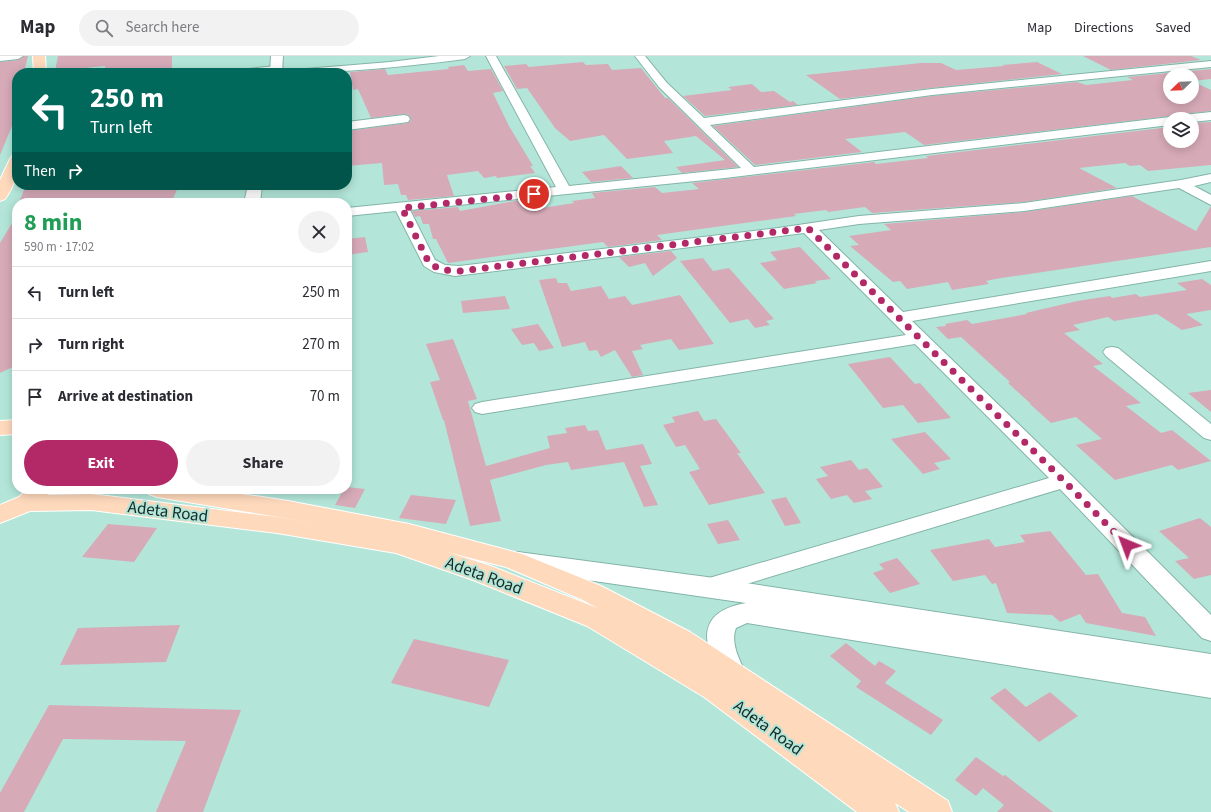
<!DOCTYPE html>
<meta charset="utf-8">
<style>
body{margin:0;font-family:"Source Sans 3",sans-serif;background:#f2f2f3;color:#2b2b33;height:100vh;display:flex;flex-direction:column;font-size:15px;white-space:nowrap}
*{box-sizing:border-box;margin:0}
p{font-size:13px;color:#7c7c81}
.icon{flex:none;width:22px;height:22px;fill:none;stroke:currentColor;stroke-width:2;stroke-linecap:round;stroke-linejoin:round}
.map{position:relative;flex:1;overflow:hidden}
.panel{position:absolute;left:12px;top:142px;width:340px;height:296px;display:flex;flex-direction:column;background:#fff;border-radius:16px;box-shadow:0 2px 10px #0003}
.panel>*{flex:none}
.top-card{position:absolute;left:12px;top:12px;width:340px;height:122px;border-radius:16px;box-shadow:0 2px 10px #0003;background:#00695c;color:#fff;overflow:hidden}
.needle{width:26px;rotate:247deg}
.controls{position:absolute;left:1163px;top:12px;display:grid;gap:8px}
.controls a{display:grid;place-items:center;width:36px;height:36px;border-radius:50%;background:#fff;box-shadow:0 2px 10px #0003;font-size:20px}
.pin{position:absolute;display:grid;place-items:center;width:34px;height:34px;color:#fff;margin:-17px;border:2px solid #fff;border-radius:50%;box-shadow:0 1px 4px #0007}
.me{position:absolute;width:44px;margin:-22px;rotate:316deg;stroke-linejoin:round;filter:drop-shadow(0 0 3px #0008)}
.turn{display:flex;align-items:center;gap:14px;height:84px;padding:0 12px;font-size:18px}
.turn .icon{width:52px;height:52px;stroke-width:2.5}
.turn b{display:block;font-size:28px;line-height:34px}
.then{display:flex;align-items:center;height:38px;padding:0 12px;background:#0003;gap:8px;font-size:15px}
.round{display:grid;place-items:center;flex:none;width:42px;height:42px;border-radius:21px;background:#f2f2f3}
.overview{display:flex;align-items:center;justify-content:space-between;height:68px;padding:0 12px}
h1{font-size:24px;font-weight:700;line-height:30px;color:#1e9e55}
.cta{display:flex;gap:8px;margin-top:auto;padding:8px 12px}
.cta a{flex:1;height:46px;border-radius:24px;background:#b32968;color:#fff;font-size:16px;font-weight:700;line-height:46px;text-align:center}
.cta a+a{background:#f2f2f3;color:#2b2b33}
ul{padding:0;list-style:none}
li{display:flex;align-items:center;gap:12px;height:52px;padding:0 12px;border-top:1px solid #e1e1e2}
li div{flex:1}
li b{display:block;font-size:15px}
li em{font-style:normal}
header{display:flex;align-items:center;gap:24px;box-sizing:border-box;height:56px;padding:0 20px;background:#fff;border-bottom:1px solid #e1e1e2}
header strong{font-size:19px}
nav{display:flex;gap:22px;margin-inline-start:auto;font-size:14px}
.search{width:280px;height:36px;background:#f2f2f3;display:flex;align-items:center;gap:10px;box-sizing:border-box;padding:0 14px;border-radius:22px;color:#7c7c81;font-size:15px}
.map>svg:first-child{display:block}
.building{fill:#d7aab8}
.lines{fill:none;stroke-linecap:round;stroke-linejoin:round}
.street-casing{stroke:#83b4a9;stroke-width:2}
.secondary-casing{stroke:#83b4a9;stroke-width:2}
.primary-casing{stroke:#fff;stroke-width:2}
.street{fill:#fff;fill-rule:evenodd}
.secondary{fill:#fff;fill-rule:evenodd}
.primary{fill:#fed9bc;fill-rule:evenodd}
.route{stroke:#b32968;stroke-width:7;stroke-dasharray:0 12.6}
.labels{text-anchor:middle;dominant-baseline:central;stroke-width:4;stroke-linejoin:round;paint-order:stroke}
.near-street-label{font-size:17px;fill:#172b26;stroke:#b3e6d9}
</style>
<header>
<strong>Map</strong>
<div class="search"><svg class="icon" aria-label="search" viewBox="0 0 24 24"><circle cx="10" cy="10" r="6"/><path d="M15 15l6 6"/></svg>Search here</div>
<nav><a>Map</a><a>Directions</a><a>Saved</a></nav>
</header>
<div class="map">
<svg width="1211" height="756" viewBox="0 0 1211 756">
<rect width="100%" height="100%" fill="#b3e6d9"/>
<!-- building -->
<g class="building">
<polygon points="24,0 28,0 24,16 23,17 17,17 17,69 12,70 0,99 0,6 18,4"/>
<polygon points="58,0 172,0 172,17 105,17 105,10 55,15"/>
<polygon points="1083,0 1191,0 1201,4 1111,14"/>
<polygon points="583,6 586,9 608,8 612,14 641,12 665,42 668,42 738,111 682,117 676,111 725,104 696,80 664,85 673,97 627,103 604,79 570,85 555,72 527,32 517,33 504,10 526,8 529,11"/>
<polygon points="1037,6 1062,18 932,32 840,43 806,19 921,7 941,7 956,14 1004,10 1002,9"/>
<polygon points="464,9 468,15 491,13 503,35 493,37 509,70 533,110 530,110 535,117 497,122 496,120 484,122 478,115 447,119 454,140 408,144 406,139 401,139 398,128 384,129 382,107 347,110 347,75 408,67 411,64 409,59 404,58 371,62 358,33 353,34 350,16 385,13 388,19 449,13 448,11"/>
<polygon points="1211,13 1211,23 1192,25 1192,19 1170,19 1170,41 1192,41 1192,25 1211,34 1211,55 1183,58 1178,59 1176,63 1174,61 1170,60 924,89 905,76 845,83 862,96 755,109 713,70 932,40 1077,26 1086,29 1133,24 1127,21"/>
<polygon points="752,28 761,36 774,35 790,46 793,45 798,49 705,60 683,40 732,34 728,31"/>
<polygon points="1211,66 1211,109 1148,115 1140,109 1130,110 1125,107 1079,112 1117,132 1024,146 872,157 865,151 828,156 826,154 794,158 796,160 657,179 662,184 608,191 603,186 448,207 436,183 433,183 429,168 423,168 420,160 415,161 412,155 458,151 460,155 520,144 522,149 527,148 530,154 574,147 572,145 595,142 592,137 655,131 662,137 699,133 692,127 874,106 876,108 928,102 926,100 1170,71 1170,85 1192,85 1192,67"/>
<polygon points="621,110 633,122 591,126 582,116"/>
<polygon points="56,129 179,129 172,145 140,147 89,147 92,142 40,147 19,147 24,134 55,131"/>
<polygon points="1132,140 1196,175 1211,150 1211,191 995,223 986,225 989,228 952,234 948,226 907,233 900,225 893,226 850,190 859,189 849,180 891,174 884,168 1024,156"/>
<polygon points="17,159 17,309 0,317 0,187"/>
<polygon points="365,181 368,196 347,199 347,183"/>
<polygon points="800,191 831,223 815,225 817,227 784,233 760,207 777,204 770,196"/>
<polygon points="671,195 677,202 653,220 645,207 629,211 619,201"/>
<polygon points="703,202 713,215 729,212 774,263 766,265 770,269 755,272 748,263 730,267 680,205"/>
<polygon points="556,222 558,227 567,227 571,235 601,230 609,243 625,240 632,249 680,239 714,288 679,294 671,283 640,289 643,293 632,295 643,319 632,321 615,294 601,301 597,294 589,295 585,286 562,291 539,224"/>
<polygon points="1202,223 1211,229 1211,254 1186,258 1203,269 1182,274 1157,258 1114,265 1108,261 1073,269 1080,274 1064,277 1103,308 1093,310 1141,347 1126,350 1161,377 1172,374 1211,405 1178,414 1172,409 1115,424 1076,389 1102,383 1076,361 1051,367 1030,348 1031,348 1008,327 1010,326 961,281 948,283 936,271 946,270 945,268 967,264 972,268 1027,258 1026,257 1077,245 1110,240 1112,242 1136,238 1140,241 1187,234 1177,227"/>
<polygon points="505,240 510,253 463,257 461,245"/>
<polygon points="538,268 554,292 539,295 534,287 522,289 511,273"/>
<polygon points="453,283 477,343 468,345 486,410 550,392 547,380 567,377 565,372 585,369 588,375 598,374 606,394 643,388 652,408 640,410 658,449 644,451 624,406 571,414 568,406 546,409 490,424 501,465 470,470 444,364 443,364 430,326 440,324 426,288"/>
<polygon points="890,301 915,328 920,327 951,362 918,367 903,349 883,352 848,308"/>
<polygon points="1211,334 1211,356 1188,337"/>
<polygon points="698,355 704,365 716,363 741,397 737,397 765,437 709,449 689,416 700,413 685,389 676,391 663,369 675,366 672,361"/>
<polygon points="925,376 951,403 934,407 940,413 923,418 891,383"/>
<polygon points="851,404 859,414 867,412 883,431 865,435 872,443 854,447 847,439 831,443 816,423 828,420 820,411"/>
<polygon points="347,431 365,433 355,452 335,449 344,433 347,433"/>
<polygon points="411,439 456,444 446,468 399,462"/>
<polygon points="786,441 801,467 785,470 771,444"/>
<polygon points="1200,462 1211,471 1211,519 1194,523 1175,505 1189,502 1159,475"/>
<polygon points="728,464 740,484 718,488 707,468"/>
<polygon points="108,468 157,472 134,506 82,501"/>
<polygon points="1050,475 1086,519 1098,518 1122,557 1145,561 1156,580 1086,567 1080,558 1060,566 1052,559 1007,557 996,527 992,528 985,519 953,525 930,494 989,483 995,491 1025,486 1020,479"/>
<polygon points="897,502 920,528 890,537 873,517 884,513 879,508"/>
<polygon points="180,569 166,606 60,609 78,572"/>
<polygon points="414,583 509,604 489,651 391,627"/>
<polygon points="846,587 875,610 879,605 896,615 885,627 943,664 931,679 856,631 861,625 830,600"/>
<polygon points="1005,632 1026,651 1050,636 1078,660 1039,686 990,642"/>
<polygon points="49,649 241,654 203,756 156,756 186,685 63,683 24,756 0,756 0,737"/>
<polygon points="976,701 1003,720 1005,719 1053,756 997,756 1004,749 983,732 976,740 955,724"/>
</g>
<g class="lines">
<defs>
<g id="street">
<polygon points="0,0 23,0 18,3 0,5"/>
<path d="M439 0H470L465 3C403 11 341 17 279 17L280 15 233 17 238 14 277 10 281 11 282 13 281 15 390 6Z"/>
<polygon points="486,0 496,0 569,130 741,112 659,31 635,0 645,0 667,27 704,62 932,33 1211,5 1211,11 932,39 710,69 754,111 1170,61 1174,62 1170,63 1170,69 725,122 410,154 435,204 445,209 459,210 778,172 859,160 1024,147 1181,124 1211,118 1211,126 1194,130 1211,139 1211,149 1179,132 1024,155 859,168 819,174 903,256 1211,205 1211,215 912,265 1072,420 1211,559 1211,585 1202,582 1060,433 707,540 699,537 695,531 699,525 1049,422 915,288 482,358 475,356 472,352 475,348 482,346 906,279 804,177 455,220 434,216 424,210 396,155 347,160 347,152 556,131"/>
<polygon points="1211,56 1211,64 1192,66 1192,63 1177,63 1179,60 1183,59"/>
<polygon points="404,59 408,60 410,63 408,66 347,74 347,66"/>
<polygon points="1112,291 1118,292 1211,368 1211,384 1204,382 1106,300 1103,296 1106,292"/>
</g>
<g id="secondary">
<polygon points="271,0 283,0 282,17 270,17"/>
<polygon points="248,129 262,129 260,147 244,147"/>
<path d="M518 496 707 521 1211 598V642L747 567 736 572C730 587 740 605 746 618L742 626 732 630 722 626C703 589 694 556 746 547L518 514 509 512 505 505 509 498Z"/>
</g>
<g id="primary">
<polygon points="33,0 45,0 46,17 34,17"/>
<path d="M17 99C17 117 16 128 5 143L0 145V124L10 103 12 100Z"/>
<polygon points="17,364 17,378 0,379 0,365"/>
<path d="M28 433H46L48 439 91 438 277 461 315 467 157 441 149 438 145 433H209L288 445 409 468 522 498 601 530 690 576 948 745 952 756H909L895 747 899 756H857L704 641 587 570 473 524 396 497 277 477 91 454 30 455 0 467V449L19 441ZM447 496 506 511 583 544 597 552 491 510Z"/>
</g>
</defs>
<!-- street casing -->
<use href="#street" class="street-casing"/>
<!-- secondary casing -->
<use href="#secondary" class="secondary-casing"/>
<!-- primary casing -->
<use href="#primary" class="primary-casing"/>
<!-- street -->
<use href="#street" class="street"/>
<!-- secondary -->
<use href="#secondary" class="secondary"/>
<!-- primary -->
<use href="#primary" class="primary"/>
</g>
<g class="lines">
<!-- route -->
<path class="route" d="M534 138 402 152 429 207C439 214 448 215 460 215L808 172 1064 425 1127 489"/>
</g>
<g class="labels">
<!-- near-street labels -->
<g class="near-street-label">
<text transform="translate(168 456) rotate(7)">Adeta Road</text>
<text transform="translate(484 520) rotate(20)">Adeta Road</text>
<text transform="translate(768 672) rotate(36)">Adeta Road</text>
</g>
</g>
</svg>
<div class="controls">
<a><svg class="needle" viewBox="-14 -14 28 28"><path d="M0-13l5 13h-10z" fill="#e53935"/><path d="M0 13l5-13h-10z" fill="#7c7c81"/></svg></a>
<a><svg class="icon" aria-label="layers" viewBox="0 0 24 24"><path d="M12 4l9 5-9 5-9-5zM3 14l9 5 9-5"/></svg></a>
</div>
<div class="pin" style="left:534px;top:138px;background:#d93025"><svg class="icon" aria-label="arrive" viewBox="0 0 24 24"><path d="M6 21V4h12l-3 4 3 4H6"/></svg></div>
<svg class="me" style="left:1127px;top:489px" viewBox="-20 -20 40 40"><path d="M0-17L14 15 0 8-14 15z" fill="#b32968" stroke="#fff" stroke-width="4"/></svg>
<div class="top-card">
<div class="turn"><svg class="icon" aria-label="left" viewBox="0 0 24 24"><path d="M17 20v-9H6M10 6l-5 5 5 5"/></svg><div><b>250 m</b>Turn left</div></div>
<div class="then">Then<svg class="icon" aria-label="right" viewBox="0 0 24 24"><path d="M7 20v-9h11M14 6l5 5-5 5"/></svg></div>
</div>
<section class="panel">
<div class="overview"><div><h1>8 min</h1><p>590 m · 17:02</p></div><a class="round"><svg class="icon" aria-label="close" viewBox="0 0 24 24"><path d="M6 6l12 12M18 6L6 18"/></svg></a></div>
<ul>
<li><svg class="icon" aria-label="left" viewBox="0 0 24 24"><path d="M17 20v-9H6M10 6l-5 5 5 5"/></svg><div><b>Turn left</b></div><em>250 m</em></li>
<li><svg class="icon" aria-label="right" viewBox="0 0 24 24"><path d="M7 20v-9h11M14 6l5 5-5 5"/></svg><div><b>Turn right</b></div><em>270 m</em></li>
<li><svg class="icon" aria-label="arrive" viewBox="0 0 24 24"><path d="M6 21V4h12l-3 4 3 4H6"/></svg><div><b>Arrive at destination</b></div><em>70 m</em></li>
</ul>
<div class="cta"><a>Exit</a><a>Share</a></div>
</section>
</div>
